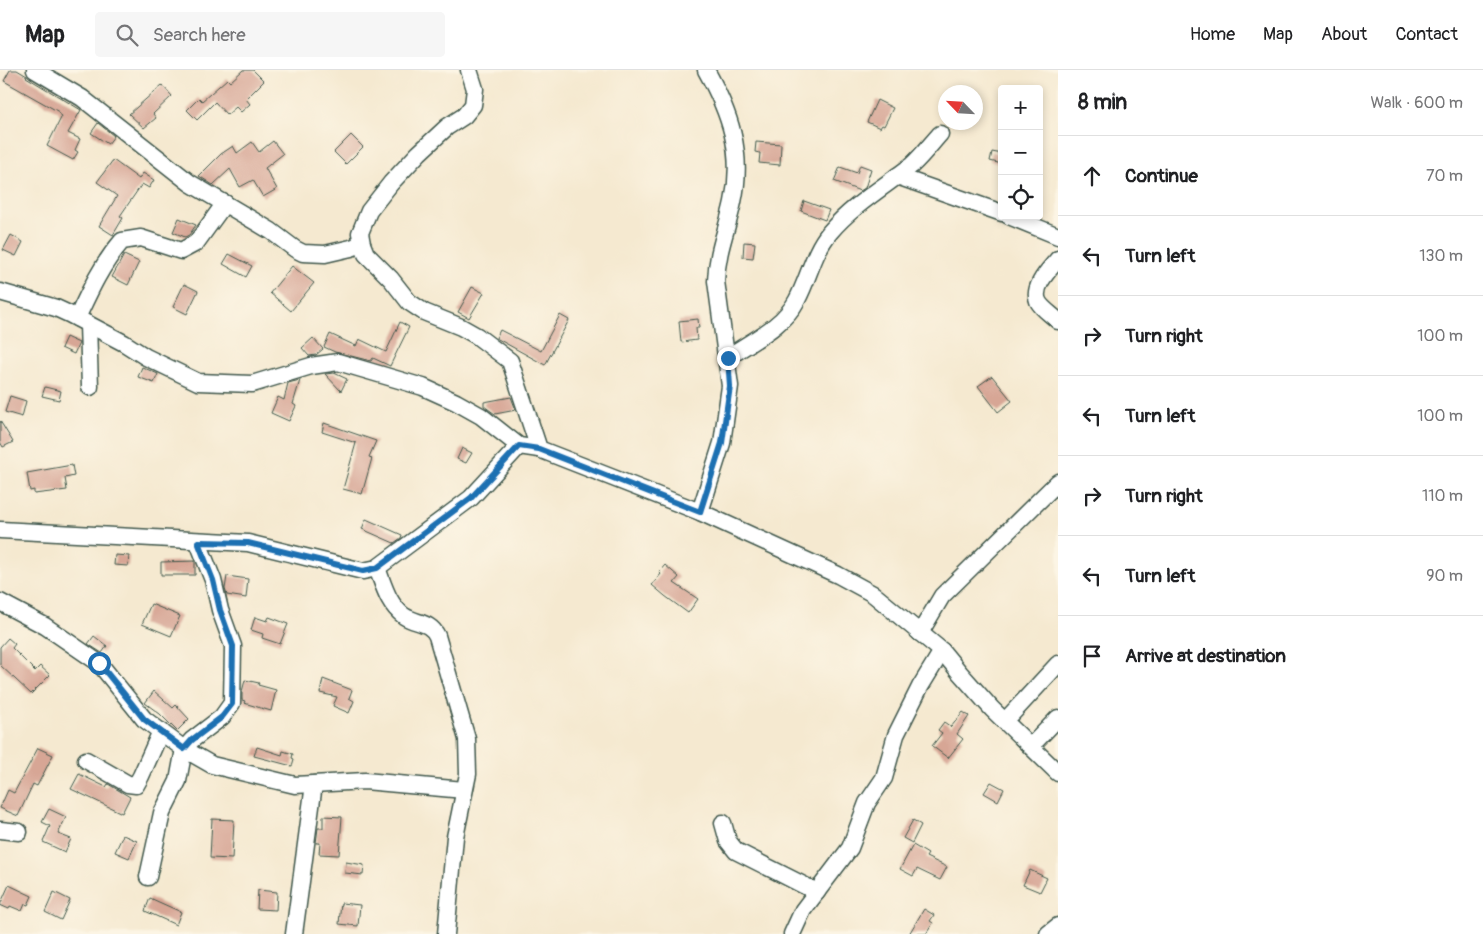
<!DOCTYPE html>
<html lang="en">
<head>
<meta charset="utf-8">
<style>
	:root { --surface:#fff; --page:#f6f6f6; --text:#202124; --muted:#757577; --line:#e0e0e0 }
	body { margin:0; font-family:Pangolin,sans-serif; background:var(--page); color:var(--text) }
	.controls { position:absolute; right:15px; top:15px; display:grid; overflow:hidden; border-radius:5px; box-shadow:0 2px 8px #0003 }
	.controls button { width:45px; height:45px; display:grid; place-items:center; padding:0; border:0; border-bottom:1px solid var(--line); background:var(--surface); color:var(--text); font:25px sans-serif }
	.compass { position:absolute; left:938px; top:15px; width:45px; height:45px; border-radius:50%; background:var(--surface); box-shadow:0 2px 8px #0003; rotate:295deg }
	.stop { position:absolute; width:15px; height:15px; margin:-11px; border:4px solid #1f6fb2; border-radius:50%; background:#fff }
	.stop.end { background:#1f6fb2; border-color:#fff; box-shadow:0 1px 5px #0008 }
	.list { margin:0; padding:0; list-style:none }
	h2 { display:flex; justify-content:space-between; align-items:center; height:65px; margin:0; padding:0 20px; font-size:21px }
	h2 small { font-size:16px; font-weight:400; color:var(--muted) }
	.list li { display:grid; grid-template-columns:32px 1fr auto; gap:15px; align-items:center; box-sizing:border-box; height:80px; padding:0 20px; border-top:1px solid var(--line) }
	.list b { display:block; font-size:19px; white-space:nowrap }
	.list em { font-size:16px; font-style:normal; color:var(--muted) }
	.icon { flex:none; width:28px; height:28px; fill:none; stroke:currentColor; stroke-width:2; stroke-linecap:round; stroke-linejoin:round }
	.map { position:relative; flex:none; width:1058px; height:864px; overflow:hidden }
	header { display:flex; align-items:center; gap:30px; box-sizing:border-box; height:70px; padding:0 25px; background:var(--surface); border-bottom:1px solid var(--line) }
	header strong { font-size:24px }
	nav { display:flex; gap:28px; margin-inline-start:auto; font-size:18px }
	.search { width:350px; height:45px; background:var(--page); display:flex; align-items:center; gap:12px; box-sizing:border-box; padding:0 18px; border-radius:5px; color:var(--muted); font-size:19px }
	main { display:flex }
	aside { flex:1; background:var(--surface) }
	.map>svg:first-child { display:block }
	.building { fill:#d7a695 }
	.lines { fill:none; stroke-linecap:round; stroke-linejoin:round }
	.minor-casing { stroke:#3f574b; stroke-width:19 }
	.minor { stroke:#fff; stroke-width:16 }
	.route { stroke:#1f6fb2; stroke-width:6 }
</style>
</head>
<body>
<header>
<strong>Map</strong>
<div class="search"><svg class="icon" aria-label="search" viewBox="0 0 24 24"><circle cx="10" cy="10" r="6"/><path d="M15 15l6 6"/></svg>Search here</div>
<nav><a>Home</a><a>Map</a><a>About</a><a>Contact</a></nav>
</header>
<main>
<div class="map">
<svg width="1058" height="864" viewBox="0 0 1058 864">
	<rect width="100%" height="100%" fill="#fcf5e5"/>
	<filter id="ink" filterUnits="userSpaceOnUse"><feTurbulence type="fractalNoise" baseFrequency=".02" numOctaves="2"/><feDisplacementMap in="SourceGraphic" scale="10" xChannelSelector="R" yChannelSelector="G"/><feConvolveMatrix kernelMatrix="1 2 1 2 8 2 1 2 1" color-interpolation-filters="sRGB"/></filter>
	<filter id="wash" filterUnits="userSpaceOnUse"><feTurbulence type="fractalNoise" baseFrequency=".0096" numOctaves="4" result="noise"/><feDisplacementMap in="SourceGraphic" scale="20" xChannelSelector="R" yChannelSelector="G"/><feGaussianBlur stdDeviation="1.12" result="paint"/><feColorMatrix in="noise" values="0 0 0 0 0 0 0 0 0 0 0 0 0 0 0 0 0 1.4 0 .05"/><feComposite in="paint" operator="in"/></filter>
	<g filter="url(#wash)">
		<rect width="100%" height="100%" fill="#f5e9d0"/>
		<g id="blocks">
			<g class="building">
				<polygon points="10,0 17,0 27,6 26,7 81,40 68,63 80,69 75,80 78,82 73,90 47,76 62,46 58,43 59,42 4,11"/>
				<polygon points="243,0 253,0 264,11 246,29 250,34 241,42 236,37 227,45 215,32 197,50 187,40 199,28 202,31 227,9 230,12"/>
				<polygon points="162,15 172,26 153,44 156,48 144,58 129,44"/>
				<polygon points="877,30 893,38 884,56 882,55 880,58 867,52"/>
				<polygon points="98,53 114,66 108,74 91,63"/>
				<polygon points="351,65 363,77 346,94 334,82"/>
				<polygon points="273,71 283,84 265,98 277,119 263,127 253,110 240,117 230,99 213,115 199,106 221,84 233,76 237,83 252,72 259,82"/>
				<polygon points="756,72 781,74 780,95 759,93 760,83 755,82"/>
				<polygon points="992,82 1002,84 1002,94 990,91"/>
				<polygon points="113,90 139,109 143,103 154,110 149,118 142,114 120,146 123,148 113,165 99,156 117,126 97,112"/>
				<polygon points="860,95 871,99 865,118 860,121 834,111 840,97 857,103"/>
				<polygon points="804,131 829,140 825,150 801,141"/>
				<polygon points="179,148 196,155 189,165 185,167 173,162"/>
				<polygon points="11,165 23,172 16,186 3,180"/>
				<polygon points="744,172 755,173 753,188 743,187"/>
				<polygon points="229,184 252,196 246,207 223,194"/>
				<polygon points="124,185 139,192 128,215 112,207"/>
				<polygon points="292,196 314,213 291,241 270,223"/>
				<polygon points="184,214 198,221 187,244 173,237"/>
				<polygon points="472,217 484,223 469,248 458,242"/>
				<polygon points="560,245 569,250 545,295 496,268 500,260 541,281"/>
				<polygon points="698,249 699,258 696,258 697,270 681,272 679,251"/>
				<polygon points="400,252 409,257 390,296 373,288 371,291 335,282 324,277 330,264 356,276 359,269 386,282"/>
				<polygon points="66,267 79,273 74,284 61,278"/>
				<polygon points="313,268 323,279 316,285 309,286 302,278"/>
				<polygon points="142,297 158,304 154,313 138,307"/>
				<polygon points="334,303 347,309 341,321 325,304"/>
				<polygon points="992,306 1012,331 998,342 978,316"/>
				<polygon points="300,310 293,334 296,336 289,351 271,343 278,327 284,330 288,313"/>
				<polygon points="45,317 61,321 59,330 42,326"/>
				<polygon points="10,326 26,331 22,347 5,342"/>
				<polygon points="511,327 516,340 495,344 484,336 484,332"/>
				<polygon points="0,351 13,372 3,377 0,372"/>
				<polygon points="324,353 376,371 369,387 372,388 362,424 343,419 356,373 322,362"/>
				<polygon points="462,378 472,383 466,393 457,389"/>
				<polygon points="72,395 74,406 65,408 67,420 34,424 34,420 30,421 27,403"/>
				<polygon points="366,449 402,465 401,468 394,473 362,459"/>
				<polygon points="115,485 129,486 128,496 114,495"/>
				<polygon points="195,491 195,505 161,505 161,492"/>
				<polygon points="665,495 679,507 674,513 698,529 688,543 665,526 652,515 661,504 659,502"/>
				<polygon points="227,506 248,509 246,528 227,525 225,519"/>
				<polygon points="151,534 180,546 171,566 142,554"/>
				<polygon points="255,547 267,551 269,547 288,554 280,574 262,568 263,564 251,560"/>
				<polygon points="94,566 107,576 102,583 88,574"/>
				<polygon points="8,568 15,574 12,578 35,601 40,596 50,605 31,624 0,595 0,577"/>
				<polygon points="323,609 352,620 349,628 354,631 349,643 333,636 337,627 320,623"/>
				<polygon points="245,610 259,613 258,615 276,620 271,641 244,633 245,631 242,630 242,622"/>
				<polygon points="154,621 173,638 176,635 189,649 177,661 160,644 145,633"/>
				<polygon points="963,642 969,646 957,664 963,669 948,688 932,676 942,663 938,660 944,652 951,657"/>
				<polygon points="257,677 282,685 283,681 293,684 292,688 294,689 292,696 254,686"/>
				<polygon points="38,678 53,685 37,716 33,714 18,746 0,738 8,720 14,723"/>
				<polygon points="79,704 106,717 108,714 130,727 122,743 71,719"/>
				<polygon points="991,712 1004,719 998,731 984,723"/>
				<polygon points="49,739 66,747 58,764 71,769 65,782 43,772 50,756 42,752"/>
				<polygon points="323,746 342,747 339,785 319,784 320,773 316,773 318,758 323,758"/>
				<polygon points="212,749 234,750 232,789 210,788"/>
				<polygon points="913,750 921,755 912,773 903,768"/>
				<polygon points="123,765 137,771 129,788 115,782"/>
				<polygon points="913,775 928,784 926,787 947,797 940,810 917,799 913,806 900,799"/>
				<polygon points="346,792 364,795 363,805 345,803"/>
				<polygon points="1030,800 1047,808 1040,822 1023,815"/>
				<polygon points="9,815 32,826 28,835 25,834 22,841 10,836 9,839 0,835"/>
				<polygon points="258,820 277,822 276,840 257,839"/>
				<polygon points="54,822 70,830 61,850 45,842"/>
				<polygon points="150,828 181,842 176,855 145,841"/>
				<polygon points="341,833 360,835 358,856 339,854"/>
				<polygon points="924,839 934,845 930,851 933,853 926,864 909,864"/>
			</g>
		</g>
	</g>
	<g filter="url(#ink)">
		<use href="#blocks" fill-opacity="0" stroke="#3f574b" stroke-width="1"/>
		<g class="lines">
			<defs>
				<g id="minor">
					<polyline points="35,0 82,28 190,113 271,161 295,179 303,183 325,184 351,178 362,174"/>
					<polyline points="469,0 475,19 473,35 464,46 447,57 419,83 391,113 369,141 360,163 362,174 366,184 391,209 409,232 424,242 461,257 477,266 510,291 539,379 700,442 838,505 873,524 942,581 960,603 992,639 1058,703"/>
					<polyline points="897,106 1002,143"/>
					<polyline points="1009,146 1058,166"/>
					<path d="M1058 189C1050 199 1032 216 1038 231 1041 238 1052 245 1058 251"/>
					<polyline points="0,222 56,238 69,244 124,273 146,287 198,312 252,314 311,296 338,292 423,317 456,332 481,346 519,376 539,379"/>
					<path d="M77 248C90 220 102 194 122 171L141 168 181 181 196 173 225 133"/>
					<polyline points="88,254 90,317"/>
					<path d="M727 288C751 271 783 257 797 230 809 208 813 182 830 162 853 135 884 117 912 95 922 86 931 74 940 64"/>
					<path d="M700 442 722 373 730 316 716 211C717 181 727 160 733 132 744 83 730 43 706 0"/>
					<polyline points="0,460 248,473 363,501 377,498 471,428 519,376"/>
					<path d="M377 498C384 516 388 534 404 546 416 554 430 551 437 566L467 669 468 704 455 767 446 864"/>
					<polyline points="0,532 45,556 99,593 144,649 184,679 212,695 295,715 365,711 464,720"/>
					<polyline points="920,563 942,526 1058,412"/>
					<polyline points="1006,650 1058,594"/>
					<polyline points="1031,676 1058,648"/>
					<polyline points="86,690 128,714 136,715 141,706 161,661"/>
					<polyline points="723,753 728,771 736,781 817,822"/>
					<polyline points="0,760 19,762"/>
					<polyline points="148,807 162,743 178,711 184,679 192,670 222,647 232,633 233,576 220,540 213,510 198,472"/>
					<polyline points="294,864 314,714"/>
					<polyline points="792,864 803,840 850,778 867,733 884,708 896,665 920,617 942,581"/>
					<polyline points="1048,864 1058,856"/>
				</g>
			</defs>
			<use href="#minor" class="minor-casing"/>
			<use href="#minor" class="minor"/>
		</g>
	</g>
	<g class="lines" filter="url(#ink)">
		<polyline class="route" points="99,593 144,649 184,679 192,670 222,647 232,634 233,576 220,540 213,510 198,472 248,473 363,501 377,498 471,428 519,376 539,379 700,442 722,373 730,316 728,288"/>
	</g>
</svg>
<div class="controls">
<button>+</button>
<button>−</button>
<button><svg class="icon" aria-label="locate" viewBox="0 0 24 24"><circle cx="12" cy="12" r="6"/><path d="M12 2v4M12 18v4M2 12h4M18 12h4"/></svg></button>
</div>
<svg class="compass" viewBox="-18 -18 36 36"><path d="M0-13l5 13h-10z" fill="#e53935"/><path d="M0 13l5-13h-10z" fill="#757577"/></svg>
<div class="stop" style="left:99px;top:593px"></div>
<div class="stop end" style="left:728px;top:288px"></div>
</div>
<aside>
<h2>8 min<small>Walk · 600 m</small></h2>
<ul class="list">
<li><svg class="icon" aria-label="ahead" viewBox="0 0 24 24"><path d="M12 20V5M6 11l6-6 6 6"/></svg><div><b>Continue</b></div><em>70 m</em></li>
<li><svg class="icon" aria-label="left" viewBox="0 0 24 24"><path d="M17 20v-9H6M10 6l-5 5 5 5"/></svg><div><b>Turn left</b></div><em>130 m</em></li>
<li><svg class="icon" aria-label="right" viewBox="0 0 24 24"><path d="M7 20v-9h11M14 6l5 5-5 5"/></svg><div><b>Turn right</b></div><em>100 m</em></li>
<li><svg class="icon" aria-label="left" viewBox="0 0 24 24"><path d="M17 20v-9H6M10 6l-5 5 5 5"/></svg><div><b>Turn left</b></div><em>100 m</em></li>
<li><svg class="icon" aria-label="right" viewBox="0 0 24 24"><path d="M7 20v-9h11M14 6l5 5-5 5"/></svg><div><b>Turn right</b></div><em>110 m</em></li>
<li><svg class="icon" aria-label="left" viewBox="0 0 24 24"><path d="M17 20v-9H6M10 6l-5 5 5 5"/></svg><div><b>Turn left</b></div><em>90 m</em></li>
<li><svg class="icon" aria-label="arrive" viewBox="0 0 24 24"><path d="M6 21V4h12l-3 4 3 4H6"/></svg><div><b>Arrive at destination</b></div></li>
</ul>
</aside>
</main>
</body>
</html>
